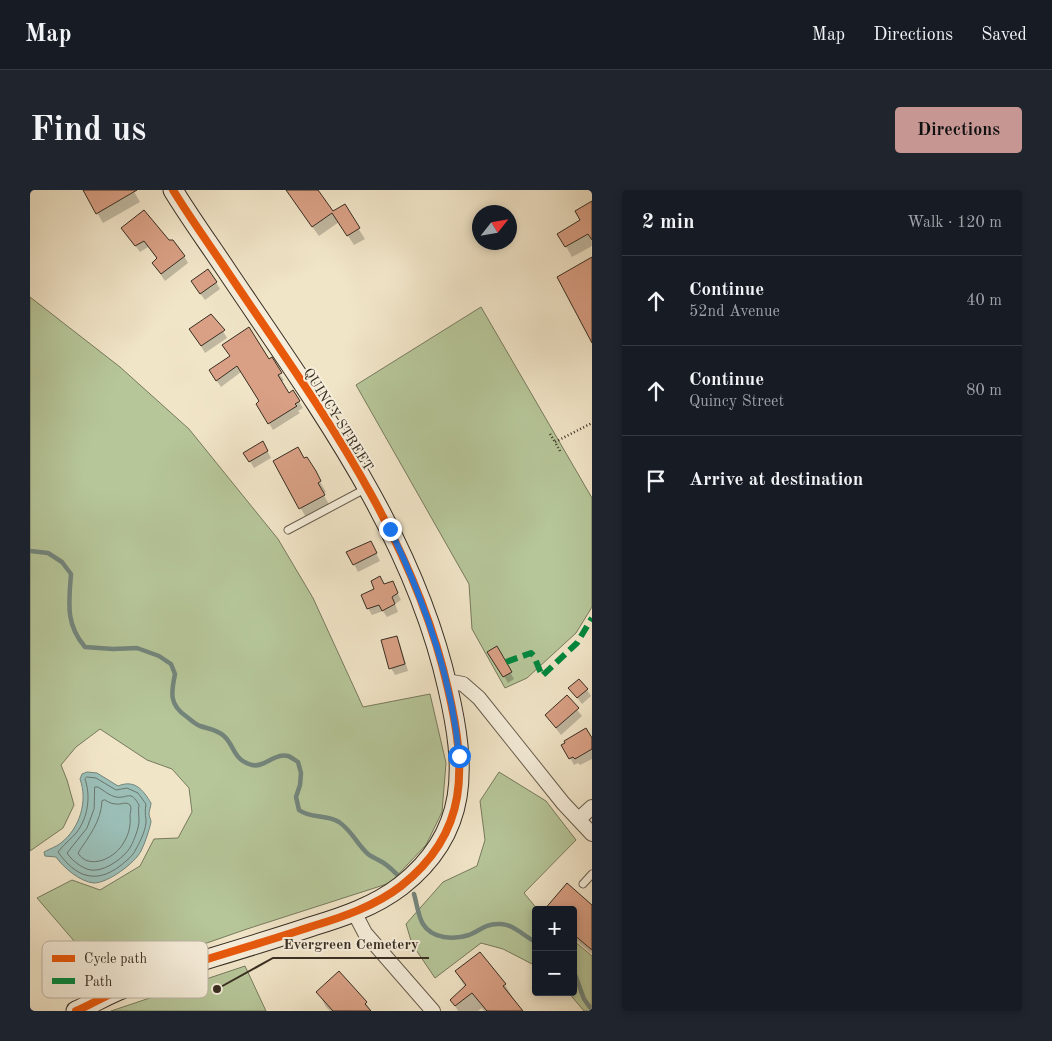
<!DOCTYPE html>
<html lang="en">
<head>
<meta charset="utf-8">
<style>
	:root { --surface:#171b24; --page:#20242c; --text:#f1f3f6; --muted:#9ea1a6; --line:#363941; --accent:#c59692 }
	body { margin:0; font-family:"Old Standard TT",serif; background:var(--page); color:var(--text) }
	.controls { position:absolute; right:15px; bottom:15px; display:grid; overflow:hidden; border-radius:5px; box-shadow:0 2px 8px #0003 }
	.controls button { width:45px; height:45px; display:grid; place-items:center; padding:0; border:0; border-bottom:1px solid var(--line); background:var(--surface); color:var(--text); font:25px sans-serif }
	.compass { position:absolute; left:442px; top:15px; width:45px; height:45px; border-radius:50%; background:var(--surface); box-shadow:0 2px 8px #0003; rotate:59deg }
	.stop { position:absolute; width:15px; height:15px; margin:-11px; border:4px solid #1a73e8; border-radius:50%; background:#fff }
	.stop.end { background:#1a73e8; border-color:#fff; box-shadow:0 1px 5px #0008 }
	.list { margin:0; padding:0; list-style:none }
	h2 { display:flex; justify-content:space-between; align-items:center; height:65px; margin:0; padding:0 20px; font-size:21px }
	h2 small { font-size:16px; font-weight:400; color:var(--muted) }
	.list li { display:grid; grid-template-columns:32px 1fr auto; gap:15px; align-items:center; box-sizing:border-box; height:90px; padding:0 20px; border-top:1px solid var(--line) }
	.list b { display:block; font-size:19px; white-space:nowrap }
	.list p { margin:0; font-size:16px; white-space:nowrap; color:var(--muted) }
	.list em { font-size:16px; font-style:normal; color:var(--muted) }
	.icon { flex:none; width:28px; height:28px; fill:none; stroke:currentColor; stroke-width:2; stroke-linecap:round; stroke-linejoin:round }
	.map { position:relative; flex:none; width:562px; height:821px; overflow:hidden; border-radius:5px }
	header { display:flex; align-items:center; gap:30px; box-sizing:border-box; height:70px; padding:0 25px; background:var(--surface); border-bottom:1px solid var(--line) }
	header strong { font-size:24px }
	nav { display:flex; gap:28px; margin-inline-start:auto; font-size:18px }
	.intro { display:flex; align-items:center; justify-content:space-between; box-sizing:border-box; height:120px; padding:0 30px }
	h1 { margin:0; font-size:35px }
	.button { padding:12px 22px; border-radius:5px; background:var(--accent); color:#111; font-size:18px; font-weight:700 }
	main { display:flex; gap:30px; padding:0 30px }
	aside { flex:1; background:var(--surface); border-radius:5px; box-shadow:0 2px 8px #0003 }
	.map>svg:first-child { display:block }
	.green { fill:#b6c699; stroke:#777a5e }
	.water { fill:#9bbfb7; stroke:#73857c }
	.shadow { fill:#0003 }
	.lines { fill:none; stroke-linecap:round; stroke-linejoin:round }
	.shore { stroke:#6a766d; stroke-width:1 }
	.stream { stroke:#73857c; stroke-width:4.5 }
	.building { fill:#d9a085; stroke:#382e23 }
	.lane-casing { stroke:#665c4c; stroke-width:9 }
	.street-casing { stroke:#665c4c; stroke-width:16 }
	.secondary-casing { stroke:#382e23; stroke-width:21 }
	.path { stroke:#382e23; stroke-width:2.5; stroke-dasharray:1 2.5; stroke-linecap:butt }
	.lane { stroke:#f6eedb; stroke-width:7 }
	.street { stroke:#f6eedb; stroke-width:14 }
	.secondary { stroke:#f6eedb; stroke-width:19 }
	.quiet { stroke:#00873e; stroke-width:6; stroke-dasharray:12 6; stroke-linecap:butt }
	.cycleway-casing { stroke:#f6eedb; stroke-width:11 }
	.cycleway { stroke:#e8590c; stroke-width:8 }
	.route { stroke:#1a73e8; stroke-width:6 }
	.labels { text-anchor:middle; stroke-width:4; stroke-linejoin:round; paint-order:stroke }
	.street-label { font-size:14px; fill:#382e23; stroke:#f6eedb }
	.key { fill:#f6eedb; stroke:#bdb4a4; stroke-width:1 }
	.key-label { font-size:14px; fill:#382e23 }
	.leader { fill:none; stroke:#382e23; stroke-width:2 }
	.callout-dot { fill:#382e23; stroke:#f6eedb; stroke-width:2 }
	.callout-label { font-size:15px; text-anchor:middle; font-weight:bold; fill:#382e23; stroke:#f6eedb; stroke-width:4; stroke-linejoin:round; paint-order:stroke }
</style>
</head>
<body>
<header>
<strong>Map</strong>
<nav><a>Map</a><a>Directions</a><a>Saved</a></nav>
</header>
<div class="intro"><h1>Find us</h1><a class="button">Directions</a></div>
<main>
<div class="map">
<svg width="562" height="821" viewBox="0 0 562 821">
	<rect width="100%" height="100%" fill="#f1e5c8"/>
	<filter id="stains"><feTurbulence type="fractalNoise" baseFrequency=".004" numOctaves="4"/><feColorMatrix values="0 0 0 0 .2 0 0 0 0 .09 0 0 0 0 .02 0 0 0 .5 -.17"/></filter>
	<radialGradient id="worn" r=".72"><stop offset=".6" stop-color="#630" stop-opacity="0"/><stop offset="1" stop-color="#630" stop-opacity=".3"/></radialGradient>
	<g class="green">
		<polygon points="0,107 90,177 159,239 248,349 283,408 333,517 400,504 416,573 412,622 396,655 360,693 217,739 76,788 7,708 42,690 70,700 110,676 124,649 148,648 162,622 159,598 142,579 117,570 70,539 46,557 31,575 37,590 44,615 33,638 0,661"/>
		<polygon points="451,117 562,308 562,417 546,443 497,488 475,498 442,439 439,394 326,195"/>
		<polygon points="469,582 516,611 546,650 494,703 508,720 506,720 506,776 473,759 451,753 405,788 382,754 376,734 413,692 447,676 455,650 450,611"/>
		<polygon points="543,750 562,766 562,821 554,821 538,802 543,802"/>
		<polygon points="215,776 236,821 81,821"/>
	</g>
	<path class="water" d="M57 582 67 583 88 596C105 589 113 600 121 613 121 616 119 621 119 624 119 627 121 629 121 632 119 641 115 653 111 661 105 673 78 693 64 693 50 692 33 677 26 667L15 666 14 662C19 659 26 657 31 653 50 638 58 611 50 589L52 584Z"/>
	<g class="shadow">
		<polygon points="54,0 103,0 110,12 73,33"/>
		<polygon points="259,0 287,0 303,23 314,16 335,49 324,55 309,32 289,46 265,13"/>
		<polygon points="562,12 562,56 542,67 529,44 552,31"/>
		<polygon points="93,39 138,51 154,66 158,73 135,91 123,73 128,70 118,57 110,62"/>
		<polygon points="186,92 190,99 175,110 166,98"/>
		<polygon points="193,141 197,148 175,163 165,146"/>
		<polygon points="201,166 239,171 254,190 251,192 258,205 263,202 273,218 268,221 270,223 243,240 228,214 231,212 211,182 191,197 184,187"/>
		<polygon points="233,253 241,268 224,278 215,263"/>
		<polygon points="276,268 296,302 293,304 300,316 277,329 244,272 274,270"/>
		<polygon points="344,359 350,371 328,382 318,362"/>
		<polygon points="354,396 366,400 371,410 365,414 368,422 357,427 353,421 342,425 338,418"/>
		<polygon points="366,447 370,454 378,481 365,485 361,478"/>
		<polygon points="466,458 484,489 478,493 459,462"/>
		<polygon points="540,499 557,500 561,506 552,514"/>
		<polygon points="537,507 552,526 531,545 516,526"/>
		<polygon points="562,550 562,569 550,575 548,573 544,575 533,555"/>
		<polygon points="562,717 562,764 543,748 543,720"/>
		<polygon points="426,782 475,795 491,821 454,821 452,818 448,821 428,821 422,810 435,797"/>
		<polygon points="309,783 336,813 341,821 300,821 296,817 288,802"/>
	</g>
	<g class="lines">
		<g class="shore">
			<path d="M57 587 66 588 86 600 97 598 108 603 116 614C115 620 115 624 116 629 117 638 110 652 106 659 103 666 96 671 90 676 65 695 45 686 28 662 33 655 41 649 47 642 58 627 61 606 55 589Z"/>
			<path d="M65 597H68C73 600 80 606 86 607 98 609 100 599 109 615 108 621 109 625 109 631 109 638 104 650 101 656 95 667 78 679 66 680 56 682 42 671 37 663L57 638 64 619Z"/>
			<path d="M75 610C78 612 82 614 86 614 90 615 97 611 100 615 102 618 100 623 100 626 101 635 99 644 94 652 86 668 59 681 48 663 59 646 71 632 72 611Z"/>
		</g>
		<g class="stream">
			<path d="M0 361 18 363 32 372 41 384C39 412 35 434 55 457L83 459 107 458 129 466 141 474 145 484C141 503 139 515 157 527 161 530 165 534 170 536 179 539 186 539 194 546 205 556 203 570 222 575 234 578 244 563 258 566 261 567 265 570 268 572L271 583 270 595 266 607 269 620C281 629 296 624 309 632 322 641 327 654 338 664 343 668 350 670 355 674 360 677 365 683 370 687"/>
			<path d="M384 704C387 714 388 726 393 734 402 749 424 750 439 745 450 741 454 734 468 734 483 733 493 746 506 752"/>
			<polyline points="543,779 554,809 562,820"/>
		</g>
	</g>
	<g class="building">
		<polygon points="53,0 107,0 66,24"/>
		<polygon points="256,0 288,0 303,21 315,14 330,38 317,46 302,23 282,37"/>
		<polygon points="562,11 562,50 558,44 535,57 527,44 550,30 545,21"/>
		<polygon points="114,20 139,50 143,50 155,66 131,84 122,73 127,68 114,51 105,56 91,38"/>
		<polygon points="562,67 562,153 527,87"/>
		<polygon points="178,79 187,92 170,104 161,91"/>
		<polygon points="181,124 195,140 171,156 159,139"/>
		<polygon points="219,137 239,169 242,167 252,183 248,185 259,203 263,200 270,211 265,214 267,216 238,234 226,214 229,211 207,176 186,191 179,180 200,166 192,155"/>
		<polygon points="233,251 238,261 219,272 213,263"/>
		<polygon points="268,257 274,268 277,267 286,281 291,291 288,293 295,305 269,319 243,271"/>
		<polygon points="341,351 347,363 323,375 316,362"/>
		<polygon points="350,386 354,394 363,391 368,403 362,407 365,414 352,421 349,415 337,419 331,405 344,399 341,391"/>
		<polygon points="367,446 375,474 359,479 351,450"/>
		<polygon points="467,456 482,482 473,487 457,462"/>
		<polygon points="549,489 558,499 547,508 538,498"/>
		<polygon points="537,505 549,518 526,538 515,525"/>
		<polygon points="556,538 562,548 562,559 545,569 543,567 539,569 531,555 535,553 534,551"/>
		<polygon points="537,693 562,715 562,760 543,744 543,720 514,720"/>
		<polygon points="450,762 476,794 473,796 493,821 457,821 442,803 425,816 420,810 436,795 425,781"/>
		<polygon points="309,781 337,812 335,814 341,821 303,821 286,802"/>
	</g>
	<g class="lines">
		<defs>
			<g id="lane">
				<polyline points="258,340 335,299"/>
				<polyline points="553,694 562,684"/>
			</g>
			<g id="street">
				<polyline points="417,491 433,494 449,508 533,613 562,644"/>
				<polyline points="549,629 562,617"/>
				<polyline points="324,722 335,743 403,821"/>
			</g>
			<path id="secondary" d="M46 821C60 815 73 807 87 801 118 788 152 777 184 767 217 757 250 747 283 736 313 727 345 716 371 696 440 642 436 577 418 499 383 342 285 212 197 81 179 54 160 28 143 0"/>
		</defs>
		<use href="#lane" class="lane-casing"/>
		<use href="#street" class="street-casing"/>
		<use href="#secondary" class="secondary-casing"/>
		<g class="path">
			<polyline points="520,244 525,252"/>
			<polyline points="530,261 525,252 562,233"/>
		</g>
		<use href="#lane" class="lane"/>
		<use href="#street" class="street"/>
		<use href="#secondary" class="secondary"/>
		<polyline class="quiet" points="476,472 501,463 504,466 512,486 547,453 562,428"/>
		<defs>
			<path id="cycleway" d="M46 821C60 815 73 807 87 801 118 788 152 777 184 767 217 757 250 747 283 736 313 727 345 716 371 696 440 642 436 577 418 499 383 342 285 212 197 81 179 54 160 28 143 0"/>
		</defs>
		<use href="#cycleway" class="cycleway-casing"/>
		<use href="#cycleway" class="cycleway"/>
	</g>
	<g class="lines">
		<path class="route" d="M360 339C394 410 422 487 429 566"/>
	</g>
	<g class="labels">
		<g class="street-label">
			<text transform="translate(309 229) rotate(58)" y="5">QUINCY STREET</text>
		</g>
	</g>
	<rect x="12" y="751" width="166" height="57" rx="8" class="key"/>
	<rect x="22" y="765" width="23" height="7" fill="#e8590c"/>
	<rect x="22" y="788" width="23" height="6" fill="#00873e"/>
	<g class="key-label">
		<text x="54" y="773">Cycle path</text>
		<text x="54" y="796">Path</text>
	</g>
	<path class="leader" d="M187 799L243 768H399"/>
	<circle class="callout-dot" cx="187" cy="799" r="5"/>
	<g class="callout-label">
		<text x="321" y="759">Evergreen Cemetery</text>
	</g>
	<rect width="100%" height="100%" filter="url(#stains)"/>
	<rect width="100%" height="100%" fill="url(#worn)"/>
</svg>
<div class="controls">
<button>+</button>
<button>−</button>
</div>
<svg class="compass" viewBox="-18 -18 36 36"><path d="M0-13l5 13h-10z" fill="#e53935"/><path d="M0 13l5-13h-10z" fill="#9ea1a6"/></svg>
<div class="stop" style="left:429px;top:566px"></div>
<div class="stop end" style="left:360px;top:339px"></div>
</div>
<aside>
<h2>2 min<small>Walk · 120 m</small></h2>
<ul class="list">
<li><svg class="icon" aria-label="ahead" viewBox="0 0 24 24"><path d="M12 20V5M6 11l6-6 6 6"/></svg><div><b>Continue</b><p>52nd Avenue</p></div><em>40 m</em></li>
<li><svg class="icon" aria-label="ahead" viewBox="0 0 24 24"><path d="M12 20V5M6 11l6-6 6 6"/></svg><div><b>Continue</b><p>Quincy Street</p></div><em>80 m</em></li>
<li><svg class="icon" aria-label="arrive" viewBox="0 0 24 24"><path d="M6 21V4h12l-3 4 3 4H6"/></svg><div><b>Arrive at destination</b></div></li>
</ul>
</aside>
</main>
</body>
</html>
